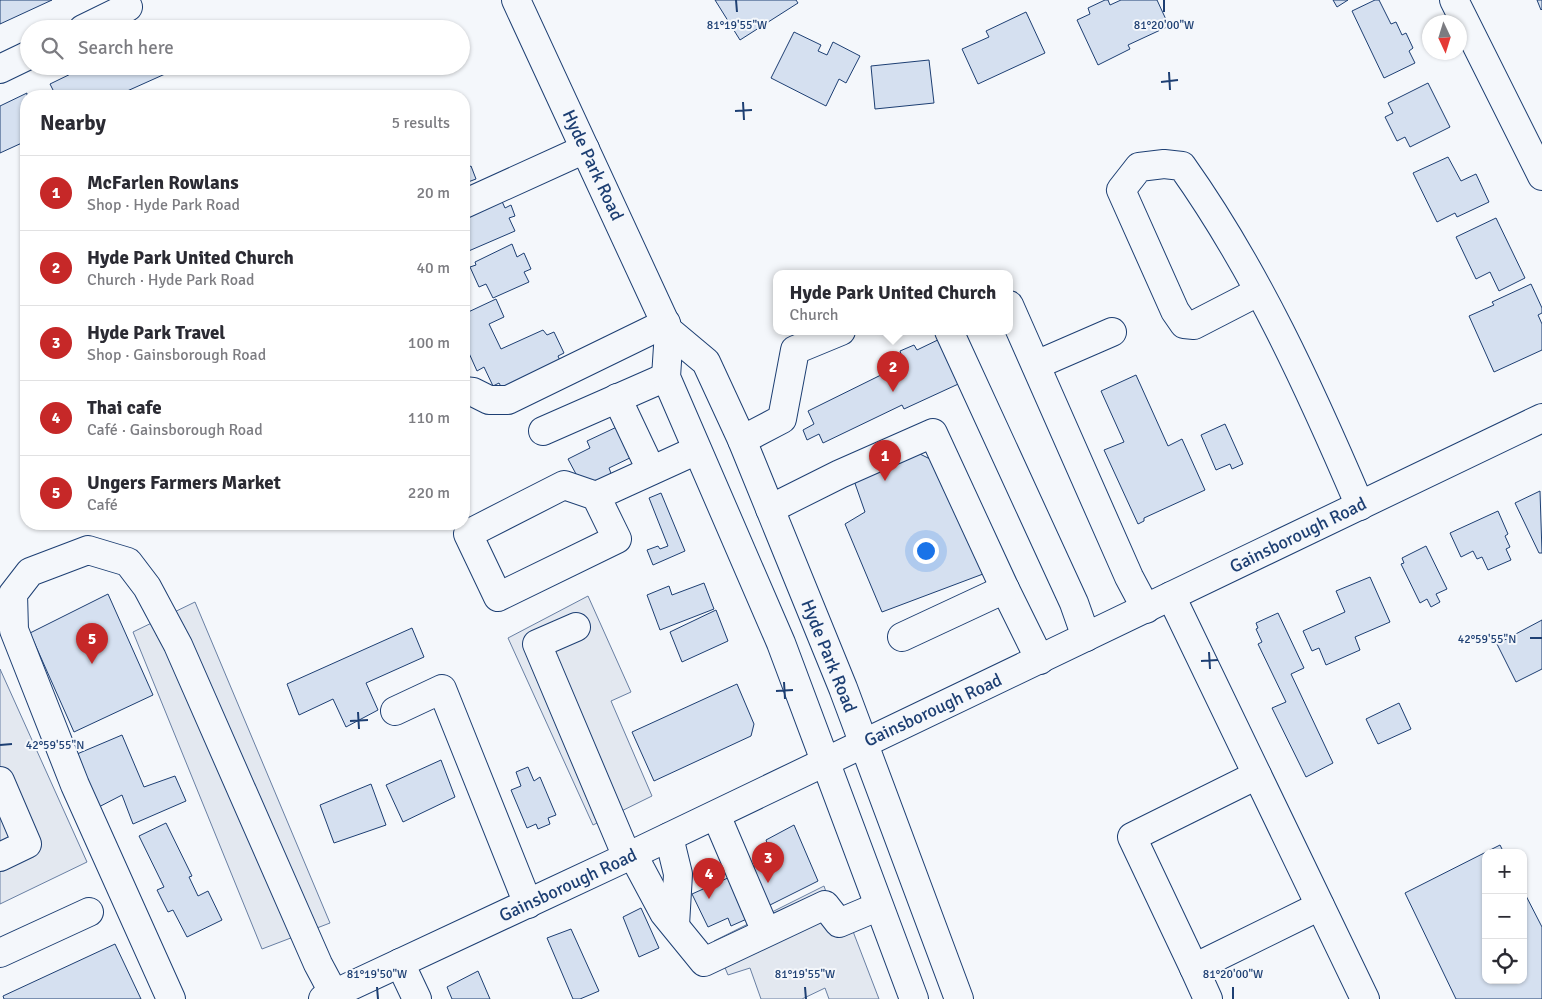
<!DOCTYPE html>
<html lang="en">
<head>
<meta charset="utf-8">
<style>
	:root { --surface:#fff; --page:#f7f7f7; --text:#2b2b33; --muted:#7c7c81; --line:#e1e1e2; --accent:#c62828 }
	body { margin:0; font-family:Signika,sans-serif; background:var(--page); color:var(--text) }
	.controls { position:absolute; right:15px; bottom:15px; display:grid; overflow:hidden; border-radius:10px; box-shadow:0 1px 4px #0004 }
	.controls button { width:45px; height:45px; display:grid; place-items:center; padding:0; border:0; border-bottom:1px solid var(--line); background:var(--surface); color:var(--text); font:25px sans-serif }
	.compass { position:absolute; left:1422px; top:15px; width:45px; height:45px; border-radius:50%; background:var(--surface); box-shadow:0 1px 4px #0004; rotate:176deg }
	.you { position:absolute; left:925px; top:550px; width:18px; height:18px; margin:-12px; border:4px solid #fff; border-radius:50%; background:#1a73e8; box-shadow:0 0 0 8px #1a73e833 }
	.badge { display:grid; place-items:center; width:32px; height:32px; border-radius:50%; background:var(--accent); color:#fff; font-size:16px; font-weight:700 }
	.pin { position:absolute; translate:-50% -41px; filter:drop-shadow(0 1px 2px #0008) }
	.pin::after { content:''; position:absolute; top:26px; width:18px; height:15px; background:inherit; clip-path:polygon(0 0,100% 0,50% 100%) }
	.popup { position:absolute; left:773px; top:270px; width:240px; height:65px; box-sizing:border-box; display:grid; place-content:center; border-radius:10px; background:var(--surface); filter:drop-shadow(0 1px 4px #0005); font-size:16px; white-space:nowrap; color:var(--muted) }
	.popup b { font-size:19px; color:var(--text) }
	.popup::after { content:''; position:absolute; left:50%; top:100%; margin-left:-10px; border:10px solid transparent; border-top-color:var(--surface) }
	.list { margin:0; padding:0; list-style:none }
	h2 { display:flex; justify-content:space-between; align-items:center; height:65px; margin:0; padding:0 20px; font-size:21px }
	h2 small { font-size:16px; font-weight:400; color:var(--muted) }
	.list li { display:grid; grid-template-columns:32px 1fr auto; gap:15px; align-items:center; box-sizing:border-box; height:75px; padding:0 20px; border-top:1px solid var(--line) }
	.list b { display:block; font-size:19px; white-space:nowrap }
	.list p { margin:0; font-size:16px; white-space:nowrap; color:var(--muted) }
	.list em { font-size:16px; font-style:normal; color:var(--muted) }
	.icon { flex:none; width:28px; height:28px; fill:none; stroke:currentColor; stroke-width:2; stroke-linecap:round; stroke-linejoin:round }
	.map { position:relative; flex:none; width:1542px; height:999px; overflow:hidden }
	.search { position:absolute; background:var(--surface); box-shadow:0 1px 4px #0004; left:20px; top:20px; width:450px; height:55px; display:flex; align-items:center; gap:12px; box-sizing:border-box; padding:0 18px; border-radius:28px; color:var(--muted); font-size:19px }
	.panel { position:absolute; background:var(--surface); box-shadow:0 1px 4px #0004; left:20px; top:90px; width:450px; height:440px; border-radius:20px }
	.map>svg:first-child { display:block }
	.parking { fill:#e3e8f0; stroke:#687fa3 }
	.building { fill:#d5e0f0; stroke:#1d3f73 }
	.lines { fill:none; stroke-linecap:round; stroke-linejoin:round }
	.minor-casing { stroke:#1d3f73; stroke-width:30 }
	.major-casing { stroke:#1d3f73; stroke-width:30 }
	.minor { stroke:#f4f7fb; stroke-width:28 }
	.major { stroke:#f4f7fb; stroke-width:28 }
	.ticks { fill:none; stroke:#1d3f73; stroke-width:2 }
	.labels { text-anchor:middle; stroke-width:4; stroke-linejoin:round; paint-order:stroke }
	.street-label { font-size:18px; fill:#1d3f73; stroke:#f4f7fb }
	.ticks-label { font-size:12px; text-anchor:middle; fill:#1d3f73; stroke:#f4f7fb; stroke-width:4; stroke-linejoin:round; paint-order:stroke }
</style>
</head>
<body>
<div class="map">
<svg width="1542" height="999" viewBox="0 0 1542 999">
	<rect width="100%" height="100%" fill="#f4f7fb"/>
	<g class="parking">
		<polygon points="588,596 631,692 611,701 652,796 593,825 508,638"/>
		<polygon points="195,602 330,923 262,949 133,632"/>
		<polygon points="0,669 87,862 0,904"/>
		<polygon points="824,886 833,912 844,908 879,999 829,999 825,988 802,999 761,999 750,968 728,975 714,941"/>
	</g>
	<g class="building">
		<polygon points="0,0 52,0 0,24"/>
		<polygon points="715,0 796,0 798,3 740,40"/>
		<polygon points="1105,0 1108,0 1110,5 1121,0 1157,0 1169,26 1128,45 1130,49 1098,65 1077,20 1090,14 1088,8"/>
		<polygon points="1333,0 1348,0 1337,7"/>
		<polygon points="1375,0 1379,0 1391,24 1396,22 1402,35 1406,33 1413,48 1409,51 1415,63 1384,78 1352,11"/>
		<polygon points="1537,0 1542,0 1542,9 1541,10"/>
		<polygon points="1026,12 1045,53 978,84 962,49 989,37 986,31"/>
		<polygon points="794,32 821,45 818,51 827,55 833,42 860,56 846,83 839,79 826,106 771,78"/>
		<polygon points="929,60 934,103 875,109 871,66"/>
		<polygon points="87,66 172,66 174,70 116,96 56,96 50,84"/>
		<polygon points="1428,83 1450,127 1410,147 1405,137 1397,141 1385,117 1393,113 1388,103"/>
		<polygon points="27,93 26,139 24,142 0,153 0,106"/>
		<polygon points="1448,157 1461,181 1476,174 1489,202 1457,217 1455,213 1437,222 1413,173"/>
		<polygon points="471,166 476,179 468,182 471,191 464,194 464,169"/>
		<polygon points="500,197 505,208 511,205 515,216 509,218 515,231 464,253 464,213"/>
		<polygon points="1496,218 1525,278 1499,291 1490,272 1476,279 1456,237"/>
		<polygon points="512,244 517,257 524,253 531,269 524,272 529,282 493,298 486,284 479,287 470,267 476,265 475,262"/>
		<polygon points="1531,284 1542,308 1542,313 1538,315 1542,324 1542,350 1494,372 1469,316 1494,305 1492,302"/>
		<polygon points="496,299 504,317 489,324 501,349 543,330 547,335 554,332 564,353 558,356 561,363 503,390 499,383 493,386 484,367 477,371 464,342 464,314"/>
		<polygon points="946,336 967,380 904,409 902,405 823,443 819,434 807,440 803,430 814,424 808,411 885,373 882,367 902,357 900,351 914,345 917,350"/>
		<polygon points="1136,375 1168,446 1182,439 1205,490 1144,518 1144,521 1138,524 1104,450 1124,442 1101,391"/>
		<polygon points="1225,424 1243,464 1232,469 1230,464 1216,470 1201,435"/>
		<polygon points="621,425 636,455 609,468 612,476 584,489 568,459 590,448 587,441"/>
		<polygon points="912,450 938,463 983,574 882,612 845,524 865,512 851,472"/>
		<polygon points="1540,491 1542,553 1539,553 1515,503"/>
		<polygon points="661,493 685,551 653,565 647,550 658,546 660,549 668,546 649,498"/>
		<polygon points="1498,511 1508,534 1505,536 1510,547 1506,549 1511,560 1488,570 1482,557 1477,559 1473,551 1461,557 1450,533"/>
		<polygon points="1426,546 1447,589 1436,594 1440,602 1431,607 1427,599 1420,603 1401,564 1404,563 1402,558"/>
		<polygon points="1370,577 1390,622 1355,637 1360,650 1326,665 1319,648 1312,651 1303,631 1345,612 1336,591"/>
		<polygon points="704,583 714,609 660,630 647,595 669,586 672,595"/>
		<polygon points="108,594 153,695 74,732 30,633"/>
		<polygon points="716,610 728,641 682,662 670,632"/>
		<polygon points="1278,613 1304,668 1291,674 1333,763 1306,777 1272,708 1286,702 1258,644 1262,642 1256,629 1258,628 1256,623"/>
		<polygon points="1542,620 1542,669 1516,682 1497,644"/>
		<polygon points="412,628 424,657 366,683 378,710 346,727 333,699 299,715 287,684"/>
		<polygon points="737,684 754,724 751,736 654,781 632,732"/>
		<polygon points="1399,703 1411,729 1378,744 1366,719"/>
		<polygon points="122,735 144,787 175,776 186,801 133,824 122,795 93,810 70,757"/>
		<polygon points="441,760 455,797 403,822 386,785"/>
		<polygon points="528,767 534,781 540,777 556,815 548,818 550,824 538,829 536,824 527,828 511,790 521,786 516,772"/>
		<polygon points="371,784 386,825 334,843 320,805"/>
		<polygon points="166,823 192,876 189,877 198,896 208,891 222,920 187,937 173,910 168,912 157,890 164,887 139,836"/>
		<polygon points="794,825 818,881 764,908 747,870 773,859 766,840"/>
		<polygon points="1500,845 1504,853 1486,853 1486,980 1523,980 1523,890 1542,927 1542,999 1456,999 1405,893"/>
		<polygon points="730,877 749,918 731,926 728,918 708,927 692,894"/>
		<polygon points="641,908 659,948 639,957 623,917"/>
		<polygon points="571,929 599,991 580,999 573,999 547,938"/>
		<polygon points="115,944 141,999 4,999 3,996"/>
		<polygon points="478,971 490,999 452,999 447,987"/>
	</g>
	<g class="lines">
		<defs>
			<g id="minor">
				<polyline points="1454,0 1542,176"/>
				<polyline points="83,29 128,7"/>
				<polyline points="0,69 29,55"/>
				<polyline points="464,204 585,149"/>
				<path d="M1258 292 1194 325 1184 324 1175 311 1121 190 1139 167 1164 164 1182 166C1256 270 1310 389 1360 506"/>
				<polyline points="1009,305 1129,577 1146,609"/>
				<polyline points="949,331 1074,603 1086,637"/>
				<polyline points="1036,365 1112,332"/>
				<polyline points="464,391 473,392 489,400 508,400 666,323"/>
				<polyline points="617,398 651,470"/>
				<polyline points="543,431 666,377"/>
				<polyline points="742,440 782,419 795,350 841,331"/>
				<polyline points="596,496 564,485 468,534 498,597 617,539 596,496 697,450"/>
				<polyline points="770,509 840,474 933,433 1005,589 1040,660"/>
				<polyline points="1171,596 1365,999"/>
				<polyline points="576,627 537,644 627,857"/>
				<polyline points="902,637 1005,589"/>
				<polyline points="395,711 442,689 528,904"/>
				<polyline points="0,781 27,844 0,857"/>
				<polyline points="716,815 766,932"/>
				<polyline points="669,837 678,874 675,925"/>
				<polyline points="633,855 664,913 704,962 825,905 839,923 877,907"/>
				<polyline points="0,953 89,912"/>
				<polyline points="400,963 417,999"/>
				<polyline points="1194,968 1132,837 1257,775"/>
				<polyline points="171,999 75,785 14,630 13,594 30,572 88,550 128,562 147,587 178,645 318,964 334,994"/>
				<polyline points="1208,999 1194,968 1320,906"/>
			</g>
			<g id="major">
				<polyline points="516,0 669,331 706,362 742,440 843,688 959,999"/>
				<polyline points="669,331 666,377 781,643 914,999"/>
				<polyline points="323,999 627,857 1542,418"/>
			</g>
		</defs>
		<use href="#minor" class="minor-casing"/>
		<use href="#major" class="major-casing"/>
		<use href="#minor" class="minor"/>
		<use href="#major" class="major"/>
	</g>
	<path class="ticks" d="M736 0 737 12M1164 0V12M1169 72 1170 90M1161 82 1178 80M743 102 744 120M735 111 752 110M1530 638H1542M1209 652 1210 669M1201 661 1218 660M784 682 785 699M776 691 793 690M358 712 359 729M350 721 368 720M0 745 12 744M377 987 378 999M805 987 806 999M1233 987V999"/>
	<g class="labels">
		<g class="street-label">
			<text transform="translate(593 165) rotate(65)" y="6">Hyde Park Road</text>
			<text transform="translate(1298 535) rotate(-26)" y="6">Gainsborough Road</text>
			<text transform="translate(829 656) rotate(68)" y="6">Hyde Park Road</text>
			<text transform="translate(933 710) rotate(-25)" y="6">Gainsborough Road</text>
			<text transform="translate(568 885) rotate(-25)" y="6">Gainsborough Road</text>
		</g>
	</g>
	<g class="ticks-label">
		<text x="737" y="29">81°19'55"W</text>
		<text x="1164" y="29">81°20'00"W</text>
		<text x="1487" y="643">42°59'55"N</text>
		<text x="55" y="749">42°59'55"N</text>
		<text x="377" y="978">81°19'50"W</text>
		<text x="805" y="978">81°19'55"W</text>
		<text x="1233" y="978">81°20'00"W</text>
	</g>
</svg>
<div class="controls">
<button>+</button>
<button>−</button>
<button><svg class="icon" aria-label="locate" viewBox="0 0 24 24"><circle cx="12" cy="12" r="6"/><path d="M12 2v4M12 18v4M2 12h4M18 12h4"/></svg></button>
</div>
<svg class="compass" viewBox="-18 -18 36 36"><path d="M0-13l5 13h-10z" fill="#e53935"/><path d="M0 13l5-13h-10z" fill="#7c7c81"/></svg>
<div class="you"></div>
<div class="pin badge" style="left:885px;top:481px">1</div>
<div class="pin badge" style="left:893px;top:392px">2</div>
<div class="popup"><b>Hyde Park United Church</b>Church</div>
<div class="pin badge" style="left:768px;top:883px">3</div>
<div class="pin badge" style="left:709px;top:899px">4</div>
<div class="pin badge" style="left:92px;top:664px">5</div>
<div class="search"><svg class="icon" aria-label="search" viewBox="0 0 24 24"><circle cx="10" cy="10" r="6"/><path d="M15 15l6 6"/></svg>Search here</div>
<section class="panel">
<h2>Nearby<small>5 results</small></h2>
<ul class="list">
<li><span class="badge">1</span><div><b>McFarlen Rowlans</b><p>Shop · Hyde Park Road</p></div><em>20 m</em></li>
<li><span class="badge">2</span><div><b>Hyde Park United Church</b><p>Church · Hyde Park Road</p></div><em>40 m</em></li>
<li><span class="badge">3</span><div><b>Hyde Park Travel</b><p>Shop · Gainsborough Road</p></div><em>100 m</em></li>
<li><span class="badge">4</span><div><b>Thai cafe</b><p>Café · Gainsborough Road</p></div><em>110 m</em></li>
<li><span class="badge">5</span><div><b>Ungers Farmers Market</b><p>Café</p></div><em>220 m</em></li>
</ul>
</section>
</div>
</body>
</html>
